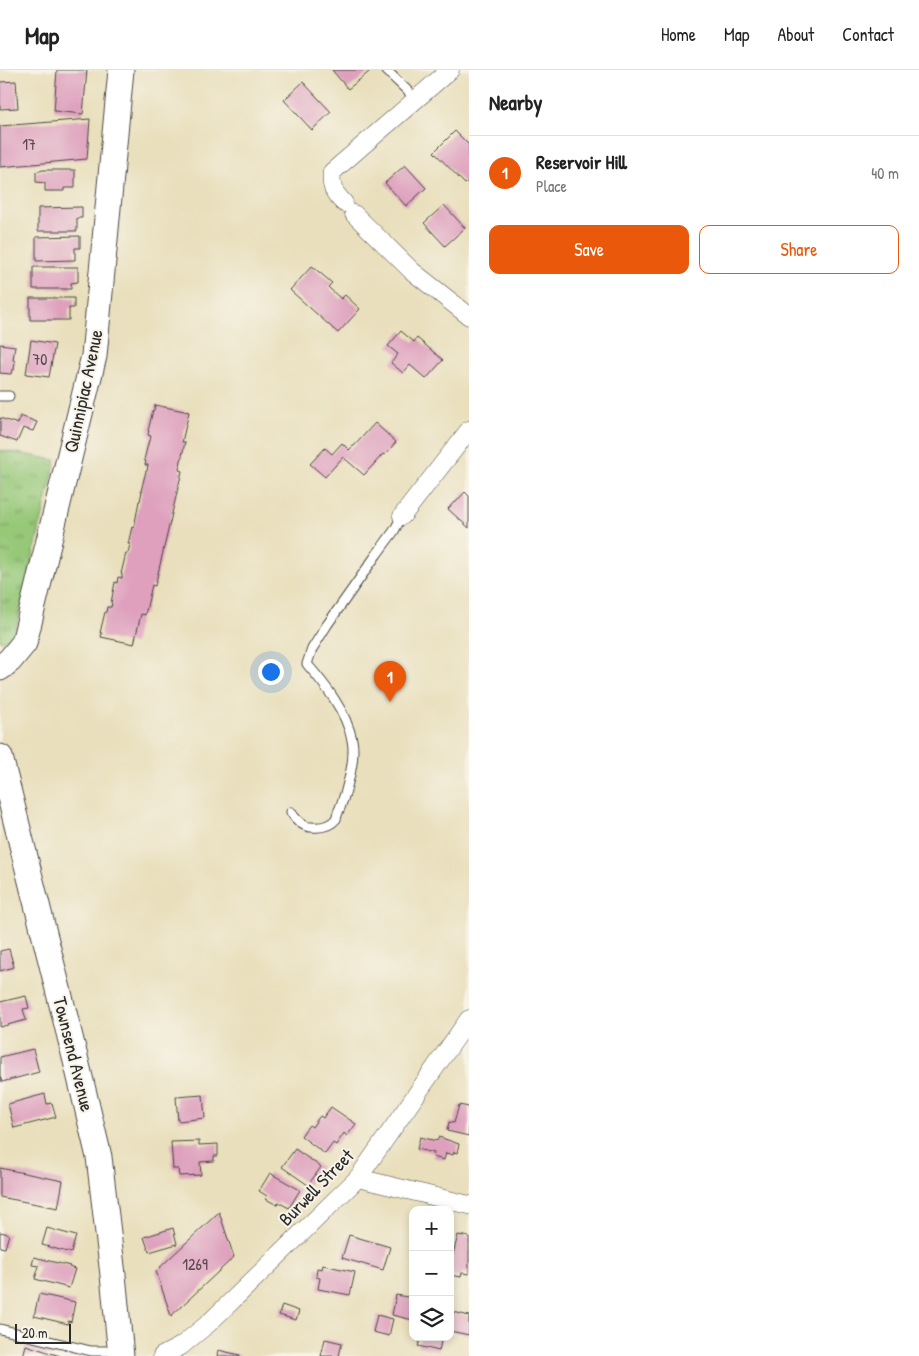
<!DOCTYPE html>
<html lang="en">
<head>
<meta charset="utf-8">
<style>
	:root { --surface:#fff; --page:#f2f2f2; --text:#222; --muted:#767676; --line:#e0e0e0; --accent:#ea580c }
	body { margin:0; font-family:"Patrick Hand",sans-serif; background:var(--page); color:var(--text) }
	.controls { position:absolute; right:15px; bottom:15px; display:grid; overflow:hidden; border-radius:10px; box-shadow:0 2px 8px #0003 }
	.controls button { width:45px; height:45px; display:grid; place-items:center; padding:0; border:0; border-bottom:1px solid var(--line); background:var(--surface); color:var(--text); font:25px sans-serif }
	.scale { position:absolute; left:15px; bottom:12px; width:56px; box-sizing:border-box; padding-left:5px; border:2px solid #2b2b2b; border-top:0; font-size:14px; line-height:18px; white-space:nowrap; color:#2b2b2b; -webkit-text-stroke:4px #f7f3e8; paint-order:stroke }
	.you { position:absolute; left:270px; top:601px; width:18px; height:18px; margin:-12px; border:4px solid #fff; border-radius:50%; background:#1a73e8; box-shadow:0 0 0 8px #1a73e833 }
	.badge { display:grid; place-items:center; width:32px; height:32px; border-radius:50%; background:var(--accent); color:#fff; font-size:16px; font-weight:700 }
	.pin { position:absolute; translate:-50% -41px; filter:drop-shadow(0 1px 2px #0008) }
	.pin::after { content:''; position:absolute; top:26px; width:18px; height:15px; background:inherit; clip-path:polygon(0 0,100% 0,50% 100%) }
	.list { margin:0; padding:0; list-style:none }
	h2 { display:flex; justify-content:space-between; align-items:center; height:65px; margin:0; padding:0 20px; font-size:21px }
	h2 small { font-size:16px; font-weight:400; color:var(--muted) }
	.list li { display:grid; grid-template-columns:32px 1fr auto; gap:15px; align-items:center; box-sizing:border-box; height:75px; padding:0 20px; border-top:1px solid var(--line) }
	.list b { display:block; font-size:19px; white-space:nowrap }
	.list p { margin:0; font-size:16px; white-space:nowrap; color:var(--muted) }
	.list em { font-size:16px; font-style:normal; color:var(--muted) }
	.actions { display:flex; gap:10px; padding:15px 20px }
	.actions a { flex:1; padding:11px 0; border:1px solid var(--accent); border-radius:10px; text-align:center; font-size:18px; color:var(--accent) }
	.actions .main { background:var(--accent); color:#fff }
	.icon { flex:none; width:28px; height:28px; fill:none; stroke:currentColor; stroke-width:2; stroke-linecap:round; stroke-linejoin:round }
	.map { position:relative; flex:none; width:469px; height:1286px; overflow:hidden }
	header { display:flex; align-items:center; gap:30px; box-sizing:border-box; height:70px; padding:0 25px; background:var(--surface); border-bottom:1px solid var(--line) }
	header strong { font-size:24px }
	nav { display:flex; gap:28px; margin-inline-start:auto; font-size:18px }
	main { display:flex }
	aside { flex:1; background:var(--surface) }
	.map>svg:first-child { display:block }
	.park { fill:url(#park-tufts); stroke:#607a52 }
	.building { fill:#dea0bd }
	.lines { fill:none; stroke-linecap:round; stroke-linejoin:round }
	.lane-casing { stroke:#484641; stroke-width:11 }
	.street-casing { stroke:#484641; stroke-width:19 }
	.secondary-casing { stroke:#484641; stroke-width:27 }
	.lane { stroke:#fff; stroke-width:9 }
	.street { stroke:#fff; stroke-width:18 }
	.secondary { stroke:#fff; stroke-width:25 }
	.labels { text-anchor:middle; stroke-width:4; stroke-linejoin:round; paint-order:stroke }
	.number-label { font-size:16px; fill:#584850 }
	.street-label { font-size:19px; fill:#2b2b2b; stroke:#f7f3e8 }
</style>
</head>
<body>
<header>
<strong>Map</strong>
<nav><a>Home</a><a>Map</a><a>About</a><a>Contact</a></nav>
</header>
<main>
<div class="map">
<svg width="469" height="1286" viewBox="0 0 469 1286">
	<defs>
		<pattern id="park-tufts" width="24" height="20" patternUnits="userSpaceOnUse" patternTransform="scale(1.25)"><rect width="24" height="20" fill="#96c878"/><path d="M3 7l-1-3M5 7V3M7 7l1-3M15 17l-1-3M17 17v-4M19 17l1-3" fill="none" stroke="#7ba363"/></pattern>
	</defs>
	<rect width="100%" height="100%" fill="#f7f3e8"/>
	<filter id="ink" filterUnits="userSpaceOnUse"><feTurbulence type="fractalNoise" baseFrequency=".02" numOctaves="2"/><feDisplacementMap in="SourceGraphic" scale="10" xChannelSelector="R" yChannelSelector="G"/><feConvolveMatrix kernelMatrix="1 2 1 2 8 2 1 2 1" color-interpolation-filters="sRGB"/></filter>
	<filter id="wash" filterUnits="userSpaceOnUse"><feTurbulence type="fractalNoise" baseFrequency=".0096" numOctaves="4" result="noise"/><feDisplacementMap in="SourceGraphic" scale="20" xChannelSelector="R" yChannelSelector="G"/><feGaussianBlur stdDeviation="1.12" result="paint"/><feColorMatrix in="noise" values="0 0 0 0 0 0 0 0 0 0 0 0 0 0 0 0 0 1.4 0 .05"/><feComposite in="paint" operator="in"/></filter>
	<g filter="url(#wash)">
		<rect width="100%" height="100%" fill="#e9dfbc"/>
		<path class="park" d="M0 380 56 390 15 562C11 569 7 570 0 571Z"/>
		<g id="blocks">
			<g class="building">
				<polygon points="57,0 87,0 83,44 54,41"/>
				<polygon points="332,0 367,0 369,2 348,19"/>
				<polygon points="16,11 18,38 0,39 0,12"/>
				<polygon points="303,12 331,42 312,60 284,30"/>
				<polygon points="90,49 87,89 0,97 0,56"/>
				<polygon points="455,61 469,75 469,110 465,114 434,82"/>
				<polygon points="405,95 426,118 406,136 385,113"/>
				<polygon points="43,100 75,100 75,118 64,118 64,121 45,121 45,113 36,112 36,102"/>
				<polygon points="444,135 465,158 445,176 424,153"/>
				<polygon points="82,137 82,148 77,148 77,161 38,161 38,138"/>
				<polygon points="80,166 80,178 75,178 75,190 36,191 36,167"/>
				<polygon points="312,196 332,213 328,217 341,229 345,225 360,239 338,263 290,220"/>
				<polygon points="33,197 78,197 78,212 71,213 71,219 33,219"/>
				<polygon points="30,228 74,228 74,238 69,238 69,250 30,250"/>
				<polygon points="401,261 414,272 417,268 443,290 426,309 410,295 403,303 391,293 398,284 388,276"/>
				<polygon points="31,270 55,274 49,307 26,304"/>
				<polygon points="0,274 15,276 13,290 15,291 14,300 12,300 11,304 0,303"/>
				<polygon points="155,335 189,342 182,372 185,372 179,400 182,401 155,516 152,515 145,545 141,544 134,574 101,567 102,563 100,563 105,542 106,542 107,537 111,537 112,534 111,533 115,512 117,513 118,507 122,508 122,504 121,504 126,483 128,483 130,474 128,474 132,457 134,458 139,431 140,431 142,421 141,421 146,401 147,401 148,395 145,395 146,391 144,390 149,370 150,370 151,366 148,365 149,361 148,361 153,340 154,340"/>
				<polygon points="20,346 37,352 33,361 23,358 17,372 0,366 0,348 18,354"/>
				<polygon points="375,353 396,372 385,385 383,384 364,405 343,387 325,407 310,394 325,378 332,384 342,373 349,380 353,376 354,376"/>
				<polygon points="465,422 469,426 469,458 448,439 454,432 455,433"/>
				<polygon points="9,879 14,897 0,901 0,881"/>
				<polygon points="26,926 29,938 23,939 26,950 0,957 0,932"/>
				<polygon points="33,979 39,1002 2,1012 0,1006 0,987"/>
				<polygon points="45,1024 47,1034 52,1033 56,1047 14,1058 8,1034"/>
				<polygon points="203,1025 205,1048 178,1051 176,1027"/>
				<polygon points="459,1035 469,1037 469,1066 447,1061 449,1052 454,1053"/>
				<polygon points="331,1037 356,1054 347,1066 344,1063 336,1075 333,1073 325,1084 301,1066 309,1055 312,1057 320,1046 323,1048"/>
				<polygon points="420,1067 437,1071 439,1067 459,1074 457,1083 454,1082 453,1085 446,1083 444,1090 433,1087 434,1083 417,1079"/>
				<polygon points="199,1071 199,1075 218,1074 218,1086 214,1086 214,1091 200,1092 201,1105 179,1106 178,1099 173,1099 171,1072"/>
				<polygon points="295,1079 321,1097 308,1115 282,1097"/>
				<polygon points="0,1098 63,1111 58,1138 0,1127"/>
				<polygon points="270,1103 300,1120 289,1138 278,1132 277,1135 266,1129 267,1126 259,1121"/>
				<polygon points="219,1142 234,1187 171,1246 156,1201"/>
				<polygon points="47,1158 76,1166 71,1183 42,1175"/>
				<polygon points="173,1158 177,1174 149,1182 144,1167"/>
				<polygon points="0,1162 9,1164 5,1178 0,1177"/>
				<polygon points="349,1165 390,1177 383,1200 342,1188"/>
				<polygon points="458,1165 469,1167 469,1204 462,1203 461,1207 450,1205 450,1196"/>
				<polygon points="34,1187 70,1196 69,1197 75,1199 69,1218 35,1209 39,1196 32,1195"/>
				<polygon points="323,1195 355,1202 350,1225 318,1219 320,1208 316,1207 317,1198 322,1199"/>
				<polygon points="39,1224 75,1232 71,1252 68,1251 68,1254 34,1246"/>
				<polygon points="396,1225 413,1228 413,1250 392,1245"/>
				<polygon points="282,1235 299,1241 296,1250 279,1245"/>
				<polygon points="450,1241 469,1246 469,1265 450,1261"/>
				<polygon points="377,1245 393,1249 389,1266 373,1262"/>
				<polygon points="421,1267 442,1267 439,1281 418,1276"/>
				<polygon points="325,1269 342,1273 339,1286 321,1286"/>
				<polygon points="26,1275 60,1286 23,1286"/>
				<polygon points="218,1280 240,1285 240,1286 217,1286"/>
			</g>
		</g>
	</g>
	<g filter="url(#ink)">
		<use href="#blocks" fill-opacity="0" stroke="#484641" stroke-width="1"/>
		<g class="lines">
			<defs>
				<g id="lane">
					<polyline points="386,0 416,29"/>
					<polyline points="0,326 9,326"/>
					<path d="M291 742C295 749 303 757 311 757 320 758 330 756 336 749 337 746 338 741 340 738 347 720 356 689 352 670 346 641 326 616 307 594L312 579 327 555 377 484 394 461 402 446"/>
					<polyline points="0,1259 91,1281 120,1281"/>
				</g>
				<g id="street">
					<path d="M344 133C334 123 330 117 332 102L450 0"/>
					<polyline points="354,144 412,201 469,246"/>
					<polyline points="402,446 469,360"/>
					<polyline points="358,1108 469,1135"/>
					<polyline points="162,1286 181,1276 209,1253 358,1108 469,949"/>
				</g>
				<g id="secondary">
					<polyline points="0,598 10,590 24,573 94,286 121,0"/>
					<polyline points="0,687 78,999 99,1087 113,1205 121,1286"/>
				</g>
			</defs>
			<use href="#lane" class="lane-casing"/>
			<use href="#street" class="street-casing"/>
			<use href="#secondary" class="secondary-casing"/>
			<use href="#lane" class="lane"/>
			<use href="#street" class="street"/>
			<use href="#secondary" class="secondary"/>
		</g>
	</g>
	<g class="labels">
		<g class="number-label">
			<text x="29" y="80">17</text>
			<text x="40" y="295">70</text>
			<text x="195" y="1200">1269</text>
		</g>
		<g class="street-label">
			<text transform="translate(83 321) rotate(-78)" y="7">Quinnipiac Avenue</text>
			<text transform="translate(74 984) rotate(76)" y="7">Townsend Avenue</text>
			<text transform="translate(316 1117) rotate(-46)" y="7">Burwell Street</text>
		</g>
	</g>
</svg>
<div class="controls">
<button>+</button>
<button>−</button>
<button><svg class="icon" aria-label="layers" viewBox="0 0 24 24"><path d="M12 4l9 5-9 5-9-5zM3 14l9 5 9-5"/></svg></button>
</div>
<div class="scale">20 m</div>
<div class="you"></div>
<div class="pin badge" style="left:390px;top:632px">1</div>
</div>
<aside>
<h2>Nearby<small></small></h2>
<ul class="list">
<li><span class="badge">1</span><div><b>Reservoir Hill</b><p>Place</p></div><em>40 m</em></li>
</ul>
<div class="actions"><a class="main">Save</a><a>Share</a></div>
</aside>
</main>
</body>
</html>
